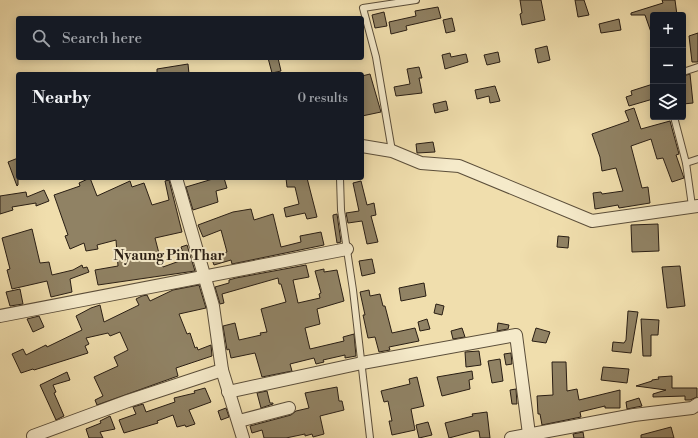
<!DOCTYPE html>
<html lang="en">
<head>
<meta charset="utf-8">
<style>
	:root { --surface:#171b24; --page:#20242c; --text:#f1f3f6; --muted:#9ea1a6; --line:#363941 }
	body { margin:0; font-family:"Libre Bodoni",serif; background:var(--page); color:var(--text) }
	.controls { position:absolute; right:12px; top:12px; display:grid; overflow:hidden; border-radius:4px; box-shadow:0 2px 10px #0003 }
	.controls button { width:36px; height:36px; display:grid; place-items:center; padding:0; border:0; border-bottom:1px solid var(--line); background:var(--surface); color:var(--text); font:20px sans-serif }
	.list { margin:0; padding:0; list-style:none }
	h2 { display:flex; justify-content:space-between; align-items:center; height:52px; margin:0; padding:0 16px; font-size:17px }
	h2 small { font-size:13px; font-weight:400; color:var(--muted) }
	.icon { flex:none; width:22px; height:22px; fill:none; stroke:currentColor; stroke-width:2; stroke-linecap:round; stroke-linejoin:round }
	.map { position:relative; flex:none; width:698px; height:438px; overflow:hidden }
	.search { position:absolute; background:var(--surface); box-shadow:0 2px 10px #0003; left:16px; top:16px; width:348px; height:44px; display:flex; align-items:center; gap:10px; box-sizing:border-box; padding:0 14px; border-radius:4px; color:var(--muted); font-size:15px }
	.panel { position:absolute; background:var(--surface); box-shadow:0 2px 10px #0003; left:16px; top:72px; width:348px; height:108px; border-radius:4px }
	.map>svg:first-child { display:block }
	.building { fill:#908264; stroke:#291e14 }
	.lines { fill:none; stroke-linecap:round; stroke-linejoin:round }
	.service-casing { stroke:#5b4e3a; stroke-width:8 }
	.minor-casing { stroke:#5b4e3a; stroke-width:14 }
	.service { stroke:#f5eaca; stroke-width:6 }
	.minor { stroke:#f5eaca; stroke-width:12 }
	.labels { text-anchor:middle; stroke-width:4; stroke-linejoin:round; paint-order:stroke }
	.quarter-label { font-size:14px; font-weight:bold; fill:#291e14; stroke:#f5eaca }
</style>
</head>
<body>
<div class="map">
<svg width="698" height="438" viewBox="0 0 698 438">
	<rect width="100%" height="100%" fill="#f0dead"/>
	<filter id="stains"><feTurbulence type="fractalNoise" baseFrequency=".005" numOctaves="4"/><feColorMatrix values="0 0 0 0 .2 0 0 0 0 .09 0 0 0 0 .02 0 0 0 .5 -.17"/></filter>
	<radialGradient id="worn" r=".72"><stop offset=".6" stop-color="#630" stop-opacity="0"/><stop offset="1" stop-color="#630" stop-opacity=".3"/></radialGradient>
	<g class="building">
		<polygon points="520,0 541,0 545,20 522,25 520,14 522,13"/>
		<polygon points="575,0 584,0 589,15 578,17"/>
		<polygon points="662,0 675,0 677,15 653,15 652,35 645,15 631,15 631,13 663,3"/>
		<polygon points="438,7 441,18 406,26 407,30 391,34 389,22 416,16 415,11"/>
		<polygon points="384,12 387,26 375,28 372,15"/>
		<polygon points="452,18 455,31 446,33 443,20"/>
		<polygon points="619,19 621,30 601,33 599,24"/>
		<polygon points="698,33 698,62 692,62 689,36"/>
		<polygon points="547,46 550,60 538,63 535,49"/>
		<polygon points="498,52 500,62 487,65 484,55"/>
		<polygon points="450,53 451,57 466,54 468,62 445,69 442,55"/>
		<polygon points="268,58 278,58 281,71 272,73"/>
		<polygon points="188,64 189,74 157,74 157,69"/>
		<polygon points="419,67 422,78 419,78 422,93 396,96 394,87 410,84 407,69"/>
		<polygon points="370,74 381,112 362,116 362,76"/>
		<polygon points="690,74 693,103 683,104 683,76"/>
		<polygon points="653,84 653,99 629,106 626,97 632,95 631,91"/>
		<polygon points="495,86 500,101 490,103 489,96 477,99 475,90"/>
		<polygon points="446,101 448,110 435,113 433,104"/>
		<polygon points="634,108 641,129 670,121 679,154 676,155 684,178 672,182 663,158 657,159 651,139 631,146 642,188 648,187 650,203 619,208 618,205 595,209 593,193 601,192 602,194 623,191 616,168 602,171 600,157 592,134 629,121 625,111"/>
		<polygon points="433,142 435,152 417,153 416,144"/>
		<polygon points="18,158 18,185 17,186 8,162"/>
		<polygon points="90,178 97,196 130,181 132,187 144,183 152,205 169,200 165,181 169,180 182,232 155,238 162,265 163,267 185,259 181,247 187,245 195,271 98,285 95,270 118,266 116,240 97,245 98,249 86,251 84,243 70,249 65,236 68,235 54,195 80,186 79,183"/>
		<polygon points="216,178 224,178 227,188 216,191 218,202 193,210 186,187"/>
		<polygon points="286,178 307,178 317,217 307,219 305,213 286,217 284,208 299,204 295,187 287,187"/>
		<polygon points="361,181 367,205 374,203 376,215 371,216 378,242 367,244 362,221 348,223 346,213 359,211 353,183"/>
		<polygon points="44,190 49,201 36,206 36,203 12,207 13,210 0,214 0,196 26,192 27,197"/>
		<polygon points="251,209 254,220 273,214 281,247 301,242 300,236 321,232 324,245 232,264 231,260 214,265 211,257 227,252 221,230 203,237 198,225 233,212"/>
		<polygon points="337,214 341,242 337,243 333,217 333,215"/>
		<polygon points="658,224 659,251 632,252 631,225"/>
		<polygon points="32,229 40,263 49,262 52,275 73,270 82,265 83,268 87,267 89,272 70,279 72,292 51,297 47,281 12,289 7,270 10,269 2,238"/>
		<polygon points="558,236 569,237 568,248 557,247"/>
		<polygon points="372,259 375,273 362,276 359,261"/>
		<polygon points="306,265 309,277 293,280 298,303 320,298 319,294 321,293 315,271 324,269 324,272 337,270 344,301 317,309 320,324 305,328 310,349 344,341 343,337 354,334 356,356 345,358 345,355 323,360 324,362 316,364 314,358 290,364 292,371 262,377 255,353 231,358 229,349 227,350 223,326 235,323 239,340 261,335 260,333 267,332 261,309 286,302 281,284 279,284 278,278 222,294 224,303 220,304 215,287 229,283 229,280 236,278"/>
		<polygon points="680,266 685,306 667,308 662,267"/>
		<polygon points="424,283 426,296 401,301 399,288"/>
		<polygon points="199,285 206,308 179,314 187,334 190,333 195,348 197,347 198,350 211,345 212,356 176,368 178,376 97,405 95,400 103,396 94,377 118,366 114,357 128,350 120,332 110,336 108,333 86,338 89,344 85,346 88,353 34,370 33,369 21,373 12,354 23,349 26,355 46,345 47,347 82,330 76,316 91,308 100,305 104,322 139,305 136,299 142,296 147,295 150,301 173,290"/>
		<polygon points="20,289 23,304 10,306 6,292"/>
		<polygon points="369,290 370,296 380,294 383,306 385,306 392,333 415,328 419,341 389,347 390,350 379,352 375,337 368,338 363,315 365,315 360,292"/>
		<polygon points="436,304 444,306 442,315 434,313"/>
		<polygon points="628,311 638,312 631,353 612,351 613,342 624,343 626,340"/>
		<polygon points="39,316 44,327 33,332 27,319"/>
		<polygon points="427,319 430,329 420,331 418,322"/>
		<polygon points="641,319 659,320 658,335 651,335 651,356 643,356"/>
		<polygon points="498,323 509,325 508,329 497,331"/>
		<polygon points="462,328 465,337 453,339 451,331"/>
		<polygon points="536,328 550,332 546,343 532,341"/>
		<polygon points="479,351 481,365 466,367 465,352"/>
		<polygon points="511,353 512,364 506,365 504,354"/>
		<polygon points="500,359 503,381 492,383 488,361"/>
		<polygon points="552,362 566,362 567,391 577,389 579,400 620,390 620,408 605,408 605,406 580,412 581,417 542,425 540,414 538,414 537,396 553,395"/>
		<polygon points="603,367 629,369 627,383 601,380"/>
		<polygon points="472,371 473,379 469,380 470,389 442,396 437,377"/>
		<polygon points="67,372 70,380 53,385 56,392 54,393 64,416 56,420 40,385"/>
		<polygon points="672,376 672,388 697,388 697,397 690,400 685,400 685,396 653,397 653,394 666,390 636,386 652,381 652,380 659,379 658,377"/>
		<polygon points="417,377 424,406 411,409 415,430 392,435 389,421 392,421 388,401 384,402 381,391 410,384 409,379"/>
		<polygon points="337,387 339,401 342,401 344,410 320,416 324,434 313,437 312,434 305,436 305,434 286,438 264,438 262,430 252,433 250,426 291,415 296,411 309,408 305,393"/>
		<polygon points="205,388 211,402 189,410 195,424 186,427 185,425 177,427 173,415 157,421 158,423 124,433 119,420 136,414 133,407 143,404 146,412 175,402 174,398 195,393 194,391"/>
		<polygon points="516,389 517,404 512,404 510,390"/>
		<polygon points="267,391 270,403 273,403 273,404 261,408 257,393"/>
		<polygon points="639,398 642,406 627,409 626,402"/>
		<polygon points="226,408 229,417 221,420 218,411"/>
		<polygon points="487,412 490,438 480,438 479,431 475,431 449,438 445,423 473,416 472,414"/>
		<polygon points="110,416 115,429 100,432 103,438 89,438 86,429 101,423 100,421"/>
		<polygon points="428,422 432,435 419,438 416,425"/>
		<polygon points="671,427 674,438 641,438 641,435"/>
		<polygon points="583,432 584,438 574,438 573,434"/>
	</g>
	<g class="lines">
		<defs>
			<g id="service">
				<polyline points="683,72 698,67"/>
				<polyline points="674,117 686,163 692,206"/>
				<polyline points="392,151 376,57 363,8 416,0"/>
				<polyline points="686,163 698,159"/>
				<polyline points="340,178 341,210 353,290 370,438"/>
			</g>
			<g id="minor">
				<polyline points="362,146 392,151 421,163 459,166 592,221 698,206"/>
				<polyline points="176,178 213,306 222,370 243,438"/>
				<polyline points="0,316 347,249"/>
				<polyline points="228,392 362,363 516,335 529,434"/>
				<polyline points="239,421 289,408"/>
				<polyline points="33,436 128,401 222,370"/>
				<polyline points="511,438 634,415 692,408 698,404"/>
			</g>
		</defs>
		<use href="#service" class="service-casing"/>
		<use href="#minor" class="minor-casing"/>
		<use href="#service" class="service"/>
		<use href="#minor" class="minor"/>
	</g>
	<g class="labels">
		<g class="quarter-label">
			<text x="169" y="260">Nyaung Pin Thar</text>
		</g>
	</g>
	<rect width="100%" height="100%" filter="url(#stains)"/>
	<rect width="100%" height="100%" fill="url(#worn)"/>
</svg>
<div class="controls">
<button>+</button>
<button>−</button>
<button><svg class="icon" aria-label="layers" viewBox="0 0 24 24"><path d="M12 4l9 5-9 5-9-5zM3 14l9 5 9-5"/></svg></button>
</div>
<div class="search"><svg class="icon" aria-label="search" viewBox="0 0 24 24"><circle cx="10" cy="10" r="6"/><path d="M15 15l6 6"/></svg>Search here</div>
<section class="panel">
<h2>Nearby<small>0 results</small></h2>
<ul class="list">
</ul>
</section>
</div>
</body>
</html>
